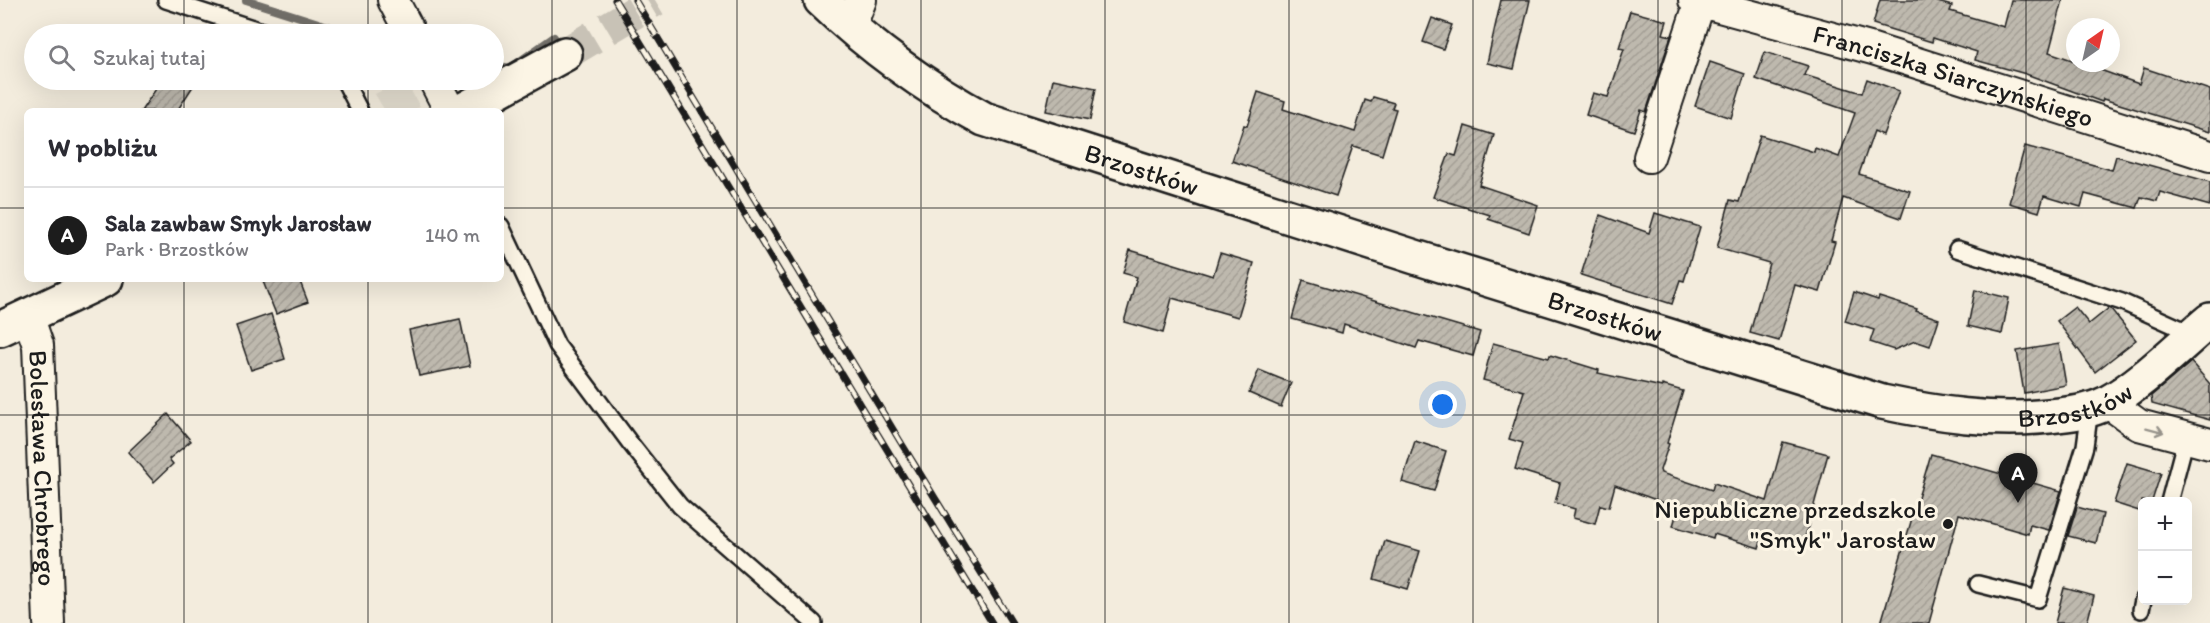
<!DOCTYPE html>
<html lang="pl">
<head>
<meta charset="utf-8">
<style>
	:root { --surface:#fff; --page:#f2f2f3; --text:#2b2b33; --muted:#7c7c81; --line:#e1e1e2; --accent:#1c1c1c }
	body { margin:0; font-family:Itim,sans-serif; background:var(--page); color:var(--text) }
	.controls { position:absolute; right:18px; bottom:18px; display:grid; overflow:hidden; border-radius:9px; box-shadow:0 6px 24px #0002 }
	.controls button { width:54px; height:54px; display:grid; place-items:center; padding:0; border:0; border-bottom:2px solid var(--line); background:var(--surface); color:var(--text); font:30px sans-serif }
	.compass { position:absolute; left:2066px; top:18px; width:54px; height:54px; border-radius:50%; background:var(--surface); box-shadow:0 6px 24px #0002; rotate:34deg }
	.you { position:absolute; left:1443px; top:405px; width:21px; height:21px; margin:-15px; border:4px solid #fff; border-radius:50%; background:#1a73e8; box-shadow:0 0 0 9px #1a73e833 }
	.badge { display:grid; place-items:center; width:39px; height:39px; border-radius:50%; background:var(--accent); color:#fff; font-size:20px; font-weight:700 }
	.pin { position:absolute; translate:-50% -50px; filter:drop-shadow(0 2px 3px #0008) }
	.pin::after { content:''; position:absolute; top:32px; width:21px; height:18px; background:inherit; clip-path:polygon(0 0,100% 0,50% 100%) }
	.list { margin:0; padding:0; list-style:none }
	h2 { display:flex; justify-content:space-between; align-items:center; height:78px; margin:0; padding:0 24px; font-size:26px }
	h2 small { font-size:20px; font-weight:400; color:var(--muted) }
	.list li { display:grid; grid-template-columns:39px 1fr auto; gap:18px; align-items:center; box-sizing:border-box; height:96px; padding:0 24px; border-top:2px solid var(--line) }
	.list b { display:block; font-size:22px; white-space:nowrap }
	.list p { margin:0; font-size:20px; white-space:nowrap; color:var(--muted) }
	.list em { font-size:20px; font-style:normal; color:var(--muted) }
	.icon { flex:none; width:33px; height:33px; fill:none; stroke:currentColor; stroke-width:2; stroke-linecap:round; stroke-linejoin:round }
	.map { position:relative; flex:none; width:2210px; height:623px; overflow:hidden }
	.search { position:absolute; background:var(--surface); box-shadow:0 6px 24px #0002; left:24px; top:24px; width:480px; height:66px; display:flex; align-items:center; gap:15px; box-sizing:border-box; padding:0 21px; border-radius:33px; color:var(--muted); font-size:22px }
	.panel { position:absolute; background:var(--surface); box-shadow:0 6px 24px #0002; left:24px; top:108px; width:480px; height:174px; border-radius:9px }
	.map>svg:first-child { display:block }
	.built { fill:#e3ddcf }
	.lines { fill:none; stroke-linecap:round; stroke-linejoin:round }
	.stream { stroke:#716e68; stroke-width:8 }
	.building { fill:url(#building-hatch); stroke:#1c1c1c; stroke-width:1.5 }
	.tertiary-tunnel { stroke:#c8c2b6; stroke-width:33; stroke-dasharray:33 16; stroke-linecap:butt }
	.service-casing { stroke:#1c1c1c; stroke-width:20 }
	.minor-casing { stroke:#1c1c1c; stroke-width:34 }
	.tertiary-casing { stroke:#1c1c1c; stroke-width:38 }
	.service { stroke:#fcf5e5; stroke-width:15 }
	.minor { stroke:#fcf5e5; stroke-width:30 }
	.tertiary { stroke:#fcf5e5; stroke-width:33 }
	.rail-casing { stroke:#1c1c1c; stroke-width:7 }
	.rail { stroke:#fcf5e5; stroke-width:4.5; stroke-dasharray:14; stroke-linecap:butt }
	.oneway { stroke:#97938b }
	.grid { fill:none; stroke:#1c1c1c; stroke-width:1.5; stroke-opacity:0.55 }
	.poi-dot { fill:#1c1c1c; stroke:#fcf5e5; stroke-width:2 }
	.labels { text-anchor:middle; stroke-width:6; stroke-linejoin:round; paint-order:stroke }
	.street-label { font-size:26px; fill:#1c1c1c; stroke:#fcf5e5 }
	.poi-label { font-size:26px; fill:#1c1c1c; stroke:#fcf5e5; text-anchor:end }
</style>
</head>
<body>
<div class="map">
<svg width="2210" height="623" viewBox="0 0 2210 623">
	<defs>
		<pattern id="building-hatch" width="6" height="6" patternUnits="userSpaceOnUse" patternTransform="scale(1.5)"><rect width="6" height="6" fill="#beb9ae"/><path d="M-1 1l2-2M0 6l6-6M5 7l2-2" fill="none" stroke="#a39e95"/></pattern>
	</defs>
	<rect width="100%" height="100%" fill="#f3ecdd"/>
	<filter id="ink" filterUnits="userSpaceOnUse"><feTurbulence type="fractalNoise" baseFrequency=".0167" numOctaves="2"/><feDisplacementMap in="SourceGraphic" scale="12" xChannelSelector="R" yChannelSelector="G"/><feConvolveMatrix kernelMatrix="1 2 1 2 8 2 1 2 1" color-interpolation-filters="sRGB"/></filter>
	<g filter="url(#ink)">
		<polygon class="built" points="402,80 405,80 420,107 412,111 385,111 375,94"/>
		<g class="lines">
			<g class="stream">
				<polyline points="246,0 353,34"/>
				<polyline points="494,65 510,68 554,37"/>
			</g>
		</g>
		<g class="building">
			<polygon points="1501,0 1530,0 1514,69 1487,63"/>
			<polygon points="1880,0 1931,0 1952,6 1950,11 2004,27 2011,0 2063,0 2049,52 2075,61 2075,63 2081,63 2139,84 2144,68 2210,90 2210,132 2103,99 2102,102 2026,74 1975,60 1977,52 1933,38 1932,42 1873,24"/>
			<polygon points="1630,11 1667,21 1663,34 1671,36 1646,112 1641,110 1634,131 1586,115 1593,93 1608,97 1624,49 1619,48"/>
			<polygon points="1432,18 1452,25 1443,49 1423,42"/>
			<polygon points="1765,52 1808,66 1804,75 1862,93 1867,79 1899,91 1883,135 1874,131 1859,174 1910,191 1901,218 1843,198 1831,241 1835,242 1820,292 1795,285 1779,341 1750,333 1769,263 1717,248 1730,200 1739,202 1760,135 1814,152 1815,148 1839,157 1855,113 1756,79"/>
			<polygon points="1710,62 1745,74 1731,118 1695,106"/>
			<polygon points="1053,79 1096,88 1090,120 1046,111"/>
			<polygon points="162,80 197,80 177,111 141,111"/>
			<polygon points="1258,92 1285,101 1283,109 1355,132 1365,100 1371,102 1373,97 1394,103 1392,108 1396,109 1382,155 1353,146 1336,196 1232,161 1244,125 1247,126"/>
			<polygon points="1465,126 1494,135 1479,185 1538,205 1529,233 1488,219 1490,215 1433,197 1449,154 1456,156"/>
			<polygon points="2025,146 2112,170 2116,156 2210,182 2210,206 2160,192 2157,201 2141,197 2137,208 2085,194 2081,207 2044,196 2039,212 2009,203"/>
			<polygon points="1655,213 1700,227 1684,281 1680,280 1672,304 1581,275 1600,215 1649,233"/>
			<polygon points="1130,250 1213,276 1220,253 1254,263 1238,317 1172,298 1163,333 1124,322 1137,277 1123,273"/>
			<polygon points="262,279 299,279 308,302 276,314"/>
			<polygon points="1303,280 1480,332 1473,356 1419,341 1416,348 1344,324 1342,333 1292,319"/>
			<polygon points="1975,290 2009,298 2002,334 1968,326"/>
			<polygon points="1854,292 1878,300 1879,297 1917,309 1916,311 1939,319 1930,346 1915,341 1894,350 1870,342 1874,330 1845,321"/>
			<polygon points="2075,307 2089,324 2109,308 2111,309 2136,340 2095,372 2057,321"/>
			<polygon points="271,314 285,359 251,370 236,326"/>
			<polygon points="460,319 470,366 419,376 409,330"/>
			<polygon points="1493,343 1549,358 1550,355 1599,370 1598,373 1662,387 1662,385 1683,391 1667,443 1669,444 1660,470 1661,473 1712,490 1714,483 1767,501 1783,442 1828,454 1803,545 1763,534 1759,548 1714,534 1713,538 1673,526 1678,508 1615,485 1609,507 1600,505 1595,524 1573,518 1575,509 1555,503 1560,483 1515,469 1523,443 1509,439 1524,391 1483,380"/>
			<polygon points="2059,344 2066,385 2024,393 2017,351"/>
			<polygon points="2191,362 2210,384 2210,420 2152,404 2151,396"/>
			<polygon points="1259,370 1291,383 1281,407 1249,393"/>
			<polygon points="168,414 191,441 169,459 173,464 154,482 128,452"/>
			<polygon points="1415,441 1446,451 1434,491 1402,482"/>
			<polygon points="1931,454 2061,491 2049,530 2030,525 2028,534 1959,514 1929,623 1881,623"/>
			<polygon points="2127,463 2161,473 2152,501 2142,501 2142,512 2114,503"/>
			<polygon points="2077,507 2103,514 2096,543 2068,536"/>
			<polygon points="1385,541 1420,551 1408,589 1374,579"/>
			<polygon points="2064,588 2094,596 2087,623 2055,623"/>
		</g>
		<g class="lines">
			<polyline class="tertiary-tunnel" points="565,54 655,0"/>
			<defs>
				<g id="service">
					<polyline points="166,0 271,34"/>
					<polyline points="344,80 360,111"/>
					<polyline points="501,226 557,345 630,443 680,506 814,623"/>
					<polyline points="1957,249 2122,302 2193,334"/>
					<polyline points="2169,502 2186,438"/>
					<polyline points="1978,584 2038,599 2085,446 2090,409"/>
					<polyline points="2141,610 2143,600"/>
				</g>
				<g id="minor">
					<polyline points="393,0 411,34"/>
					<path id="s1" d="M1694 0 1873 49 2210 156"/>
					<polyline points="850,28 861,0"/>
					<polyline points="434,80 450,111"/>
					<polyline points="1649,157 1700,2"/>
					<path id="s2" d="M28 316 38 345 49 623"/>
					<polyline points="2107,402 2139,425 2210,444"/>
				</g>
				<g id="tertiary">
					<path id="s3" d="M821 0C870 47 925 87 984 119L1415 257 1882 402C1938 414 1992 422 2049 416 2069 414 2089 412 2107 403 2142 384 2179 346 2210 320"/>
					<polyline points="461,111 565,54"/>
					<polyline points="0,329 106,279"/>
				</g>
			</defs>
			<use href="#service" class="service-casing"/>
			<use href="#minor" class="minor-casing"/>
			<use href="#tertiary" class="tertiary-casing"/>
			<use href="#service" class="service"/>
			<use href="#minor" class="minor"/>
			<use href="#tertiary" class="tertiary"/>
			<defs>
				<g id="rail">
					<polyline points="615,0 992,623"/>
					<polyline points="635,0 900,441 1012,623"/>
				</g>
			</defs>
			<use href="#rail" class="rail-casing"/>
			<use href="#rail" class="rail"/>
		</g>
		<defs><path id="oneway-shaft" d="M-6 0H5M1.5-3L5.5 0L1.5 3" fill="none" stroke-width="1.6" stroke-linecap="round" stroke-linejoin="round" transform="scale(1.5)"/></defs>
		<use class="oneway" href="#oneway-shaft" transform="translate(2155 430) rotate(15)"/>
	</g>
	<path class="grid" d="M184 0V34M368 0V34M552 0V623M737 0V623M921 0V623M1105 0V623M1289 0V623M1473 0V623M1658 0V623M1842 0V623M2026 0V623M184 80V111M368 80V111M0 208H27M501 208H2210M184 279V623M368 279V623M0 415H2210"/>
	<circle class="poi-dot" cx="1948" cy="524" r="6"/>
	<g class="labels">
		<g class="street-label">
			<text dy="9" stroke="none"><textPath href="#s1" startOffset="270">Franciszka Siarczyńskiego</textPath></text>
			<text dy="9" stroke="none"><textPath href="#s3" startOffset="368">Brzostków</textPath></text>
			<text dy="9" stroke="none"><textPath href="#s3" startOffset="854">Brzostków</textPath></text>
			<text dy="9" stroke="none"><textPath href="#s3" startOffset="1340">Brzostków</textPath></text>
			<text dy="9" stroke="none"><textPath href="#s2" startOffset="154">Bolesława Chrobrego</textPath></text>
		</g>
		<g class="poi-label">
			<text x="1936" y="518">Niepubliczne przedszkole<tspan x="1936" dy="30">"Smyk" Jarosław</tspan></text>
		</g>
	</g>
</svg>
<div class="controls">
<button>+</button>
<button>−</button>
</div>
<svg class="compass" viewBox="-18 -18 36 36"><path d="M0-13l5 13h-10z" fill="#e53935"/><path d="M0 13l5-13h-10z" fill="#7c7c81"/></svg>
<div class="you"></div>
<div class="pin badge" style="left:2018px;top:503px">A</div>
<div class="search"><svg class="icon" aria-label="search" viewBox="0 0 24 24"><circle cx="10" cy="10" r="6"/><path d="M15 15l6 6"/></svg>Szukaj tutaj</div>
<section class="panel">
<h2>W pobliżu<small></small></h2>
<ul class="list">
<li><span class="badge">A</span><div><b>Sala zawbaw Smyk Jarosław</b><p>Park · Brzostków</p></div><em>140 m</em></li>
</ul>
</section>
</div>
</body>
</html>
